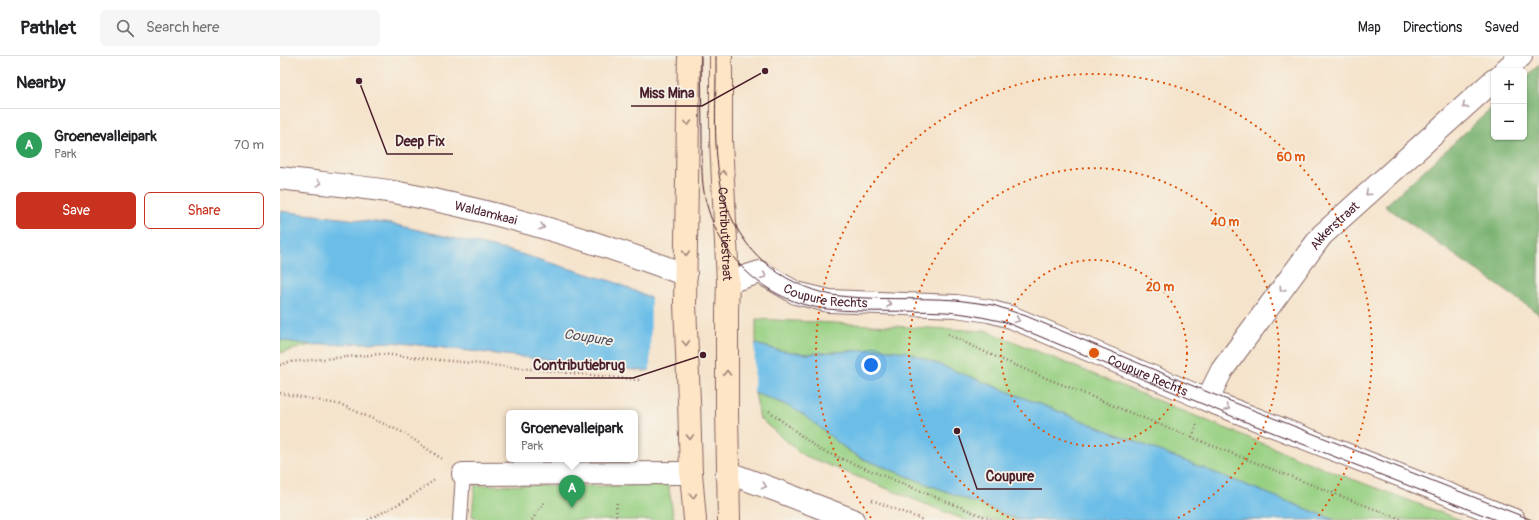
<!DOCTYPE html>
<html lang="en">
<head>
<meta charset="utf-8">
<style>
	:root { --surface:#fff; --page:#f6f6f6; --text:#202124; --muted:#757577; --line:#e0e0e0; --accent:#c8321e }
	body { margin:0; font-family:Pangolin,sans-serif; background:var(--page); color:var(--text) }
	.controls { position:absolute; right:12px; top:12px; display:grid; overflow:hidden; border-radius:6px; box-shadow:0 1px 3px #0004 }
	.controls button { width:36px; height:36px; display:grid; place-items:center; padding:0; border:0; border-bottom:1px solid var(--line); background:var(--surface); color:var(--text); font:20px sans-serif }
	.you { position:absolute; left:591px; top:309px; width:14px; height:14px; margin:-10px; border:3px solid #fff; border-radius:50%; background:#1a73e8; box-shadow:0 0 0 6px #1a73e833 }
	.badge { display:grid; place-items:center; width:26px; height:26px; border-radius:50%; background:var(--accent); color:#fff; font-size:13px; font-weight:700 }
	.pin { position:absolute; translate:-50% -33px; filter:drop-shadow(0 1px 2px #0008) }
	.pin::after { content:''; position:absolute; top:21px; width:14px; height:12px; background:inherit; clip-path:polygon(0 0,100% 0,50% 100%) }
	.popup { position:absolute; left:226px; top:354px; width:132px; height:52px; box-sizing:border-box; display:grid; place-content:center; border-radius:6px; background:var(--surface); filter:drop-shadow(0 1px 3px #0005); font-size:13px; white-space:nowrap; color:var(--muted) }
	.popup b { font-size:15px; color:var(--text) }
	.popup::after { content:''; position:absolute; left:50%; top:100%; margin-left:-8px; border:8px solid transparent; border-top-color:var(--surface) }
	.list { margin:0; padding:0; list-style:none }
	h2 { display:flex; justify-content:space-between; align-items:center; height:52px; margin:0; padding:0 16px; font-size:17px }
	h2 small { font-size:13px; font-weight:400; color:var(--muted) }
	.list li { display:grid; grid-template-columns:26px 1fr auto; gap:12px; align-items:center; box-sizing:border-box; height:72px; padding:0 16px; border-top:1px solid var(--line) }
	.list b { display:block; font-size:15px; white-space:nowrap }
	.list p { margin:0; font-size:13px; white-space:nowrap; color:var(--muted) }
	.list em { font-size:13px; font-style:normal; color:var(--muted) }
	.actions { display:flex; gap:8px; padding:12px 16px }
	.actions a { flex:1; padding:9px 0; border:1px solid var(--accent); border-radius:6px; text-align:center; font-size:14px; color:var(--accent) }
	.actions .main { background:var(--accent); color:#fff }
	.icon { flex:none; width:22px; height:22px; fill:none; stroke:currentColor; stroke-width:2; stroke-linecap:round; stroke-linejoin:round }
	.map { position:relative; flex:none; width:1259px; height:464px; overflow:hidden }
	header { display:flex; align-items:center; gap:24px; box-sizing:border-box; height:56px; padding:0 20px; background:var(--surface); border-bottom:1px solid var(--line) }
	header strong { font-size:19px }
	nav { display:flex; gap:22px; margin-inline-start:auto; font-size:14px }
	.search { width:280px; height:36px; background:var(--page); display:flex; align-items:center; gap:10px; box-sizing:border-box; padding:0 14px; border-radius:6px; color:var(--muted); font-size:15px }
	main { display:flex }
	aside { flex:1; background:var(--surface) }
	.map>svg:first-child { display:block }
	.green { fill:#98d083; stroke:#717857 }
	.forest { fill:#7ab271; stroke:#62684e }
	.water { fill:#6cbee8; stroke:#5b6e8a }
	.pier { fill:#f5e3cb }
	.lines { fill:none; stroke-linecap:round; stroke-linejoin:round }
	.service-casing { stroke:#866463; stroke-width:16 }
	.minor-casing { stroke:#866463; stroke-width:24 }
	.secondary-casing { stroke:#866463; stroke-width:24 }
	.path { stroke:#866463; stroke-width:2.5; stroke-dasharray:1 3; stroke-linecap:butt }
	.service { stroke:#fff; stroke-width:14 }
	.minor { stroke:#fff; stroke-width:22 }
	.secondary { stroke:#fde5c5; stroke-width:22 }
	.tram { stroke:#4a1f2b; stroke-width:1 }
	.secondary-bridge-casing { stroke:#866463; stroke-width:24; stroke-linecap:butt }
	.secondary-bridge { stroke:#fde5c5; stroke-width:22 }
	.oneway { stroke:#ae9aa0 }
	.oneway2 { stroke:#a48278 }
	.ring { fill:none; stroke:#e0560e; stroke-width:2; stroke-dasharray:2 4 }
	.labels { text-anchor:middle; stroke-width:3.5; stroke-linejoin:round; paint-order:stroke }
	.street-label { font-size:13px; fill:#4a1f2b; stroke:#f7f3e8 }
	.water-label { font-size:14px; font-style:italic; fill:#544f64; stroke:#f7f3e8 }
	.centre { fill:#e0560e; stroke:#f7f3e8; stroke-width:2 }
	.ring-label { font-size:12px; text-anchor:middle; font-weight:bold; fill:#e0560e; stroke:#f7f3e8; stroke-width:3.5; stroke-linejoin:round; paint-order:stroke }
	.leader { fill:none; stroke:#4a1f2b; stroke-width:1.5 }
	.callout-dot { fill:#4a1f2b; stroke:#f7f3e8; stroke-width:1.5 }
	.callout-label { font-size:14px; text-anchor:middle; font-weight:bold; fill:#4a1f2b; stroke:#f7f3e8; stroke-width:3.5; stroke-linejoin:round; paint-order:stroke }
</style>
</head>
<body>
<header>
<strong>Pathlet</strong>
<div class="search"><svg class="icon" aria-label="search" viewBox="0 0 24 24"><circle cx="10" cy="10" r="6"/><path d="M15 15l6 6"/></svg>Search here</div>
<nav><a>Map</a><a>Directions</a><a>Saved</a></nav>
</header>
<main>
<aside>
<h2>Nearby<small></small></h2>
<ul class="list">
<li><span class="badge" style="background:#2e9e5b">A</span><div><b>Groenevalleipark</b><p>Park</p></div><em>70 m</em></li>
</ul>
<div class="actions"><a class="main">Save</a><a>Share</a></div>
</aside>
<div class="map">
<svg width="1259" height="464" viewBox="0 0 1259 464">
	<rect width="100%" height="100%" fill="#f7f3e8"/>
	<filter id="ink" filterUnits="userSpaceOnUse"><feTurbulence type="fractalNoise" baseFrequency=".025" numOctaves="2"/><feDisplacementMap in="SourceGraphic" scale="8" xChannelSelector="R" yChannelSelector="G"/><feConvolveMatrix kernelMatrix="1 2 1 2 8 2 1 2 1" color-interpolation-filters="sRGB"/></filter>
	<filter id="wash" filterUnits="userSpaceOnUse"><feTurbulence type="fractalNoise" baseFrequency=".012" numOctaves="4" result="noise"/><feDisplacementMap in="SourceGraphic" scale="16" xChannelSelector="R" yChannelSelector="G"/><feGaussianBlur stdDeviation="0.9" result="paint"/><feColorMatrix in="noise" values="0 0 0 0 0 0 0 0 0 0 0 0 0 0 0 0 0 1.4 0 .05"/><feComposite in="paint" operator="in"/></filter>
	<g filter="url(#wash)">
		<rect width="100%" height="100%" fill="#f5e3cb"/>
		<g class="green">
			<polygon points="476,263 708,275 1035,409 1181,464 1055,464 627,296 599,293 527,298 497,294 476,288"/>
			<polygon points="0,284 32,289 0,297"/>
			<path d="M475 337C495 344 515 352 532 364 549 377 562 393 581 402L739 464H685L523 399 480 363Z"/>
			<polygon points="388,427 394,464 200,464 192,460 195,429 329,430"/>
		</g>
		<polygon class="forest" points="1259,9 1259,258 1105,150 1214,50 1214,81 1244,81 1244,23"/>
		<path class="water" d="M0 155 112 168 234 196 334 226 476 288 497 294 527 298 599 293 627 296 1055 464H739L581 402C556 389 538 366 512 352 468 330 417 324 370 314L364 315 112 286 32 289 0 284Z"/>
		<polygon class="pier" points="371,240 475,286 474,339 370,316"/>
	</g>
	<g filter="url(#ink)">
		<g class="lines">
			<defs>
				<polyline id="service" points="180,464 183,418"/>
				<g id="minor">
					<polyline points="1224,15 1241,0"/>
					<path id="s1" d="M0 122C38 127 77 130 114 136 212 154 313 184 406 219"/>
					<path id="s2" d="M448 226 480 216 516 237 549 245 676 250 709 255 731 261 927 344 1234 464"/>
					<path id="s3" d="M927 344 942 314 1042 179 1214 24"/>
					<polyline points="183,418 411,417"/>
					<polyline points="447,419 457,420 498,435 573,464"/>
				</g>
				<g id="secondary">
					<path id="s4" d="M441 0V85L448 226 447 256"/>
					<polyline points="405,248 409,0"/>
					<polyline points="409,345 411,417 415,464"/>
					<polyline points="447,356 449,464"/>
				</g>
			</defs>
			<use href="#service" class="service-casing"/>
			<use href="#minor" class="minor-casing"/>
			<use href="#secondary" class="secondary-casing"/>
			<g class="path">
				<path d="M668 278C720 305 775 325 829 348 927 388 1024 426 1123 464"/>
				<polyline points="0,309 9,306 101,298 360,324"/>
				<polyline points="0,337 62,349 124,377 162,403"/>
				<polyline points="489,355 540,394 712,464"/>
				<polyline points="912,381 917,368"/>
				<polyline points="592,444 643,464"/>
				<polyline points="88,464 126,444 156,423"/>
				<polyline points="252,464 265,445"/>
				<polyline points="336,464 337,445"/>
			</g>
			<use href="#service" class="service"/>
			<use href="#minor" class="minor"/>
			<use href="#secondary" class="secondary"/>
			<g class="tram">
				<path d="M421 0C421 27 422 55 422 82 422 100 421 119 424 136 435 198 484 246 547 253 586 257 626 254 665 256 686 257 705 262 725 266L961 364 1216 464"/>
				<path d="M436 0C437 72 424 151 483 205 502 222 527 234 552 239 593 245 636 241 676 244L713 249 746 260 930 337 1252 464"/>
			</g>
			<defs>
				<g id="secondary-bridge">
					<polyline points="405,248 409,345"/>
					<polyline points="447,356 447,256"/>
				</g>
			</defs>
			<use href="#secondary-bridge" class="secondary-bridge-casing"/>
			<use href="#secondary-bridge" class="secondary-bridge"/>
		</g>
		<defs><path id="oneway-chevron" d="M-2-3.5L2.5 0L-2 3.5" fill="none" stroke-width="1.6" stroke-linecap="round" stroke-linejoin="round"/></defs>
		<g class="oneway">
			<use href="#oneway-chevron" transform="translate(1185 50) rotate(138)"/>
			<use href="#oneway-chevron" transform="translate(39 127) rotate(7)"/>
			<use href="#oneway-chevron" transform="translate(1088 137) rotate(138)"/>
			<use href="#oneway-chevron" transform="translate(262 171) rotate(17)"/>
			<use href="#oneway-chevron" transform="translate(484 220) rotate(25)"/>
			<use href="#oneway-chevron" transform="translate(1002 233) rotate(126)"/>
			<use href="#oneway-chevron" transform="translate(609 248) rotate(2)"/>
			<use href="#oneway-chevron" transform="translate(737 264) rotate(23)"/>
			<use href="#oneway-chevron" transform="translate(947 352) rotate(21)"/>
			<use href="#oneway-chevron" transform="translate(484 430) rotate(19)"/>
		</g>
		<g class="oneway2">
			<use href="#oneway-chevron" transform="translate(408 67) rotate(91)"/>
			<use href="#oneway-chevron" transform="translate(443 117) rotate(-93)"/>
			<use href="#oneway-chevron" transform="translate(406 197) rotate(91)"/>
			<use href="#oneway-chevron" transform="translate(406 287) rotate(87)"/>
			<use href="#oneway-chevron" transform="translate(447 317) rotate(-90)"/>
			<use href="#oneway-chevron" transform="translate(410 381) rotate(88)"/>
			<use href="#oneway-chevron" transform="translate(413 440) rotate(86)"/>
		</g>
	</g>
	<g class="ring">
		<circle cx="814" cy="297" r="93"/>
		<path d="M734 464A185 185 0 1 1 894 464"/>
		<path d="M591 462A278 278 0 1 1 1037 462"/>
	</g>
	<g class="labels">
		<g class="street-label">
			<text dy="5" stroke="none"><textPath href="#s1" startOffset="209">Waldamkaai</textPath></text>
			<text dy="5" stroke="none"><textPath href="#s3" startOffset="217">Akkerstraat</textPath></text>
			<text dy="5" stroke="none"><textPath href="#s4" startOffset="178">Contributiestraat</textPath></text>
			<text dy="5" stroke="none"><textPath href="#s2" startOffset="105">Coupure Rechts</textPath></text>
			<text dy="5" stroke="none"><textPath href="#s2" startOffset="441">Coupure Rechts</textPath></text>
		</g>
		<g class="water-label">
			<text transform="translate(308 281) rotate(9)" y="5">Coupure</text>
		</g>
	</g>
	<circle cx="814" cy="297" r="6" class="centre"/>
	<g class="ring-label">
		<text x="1011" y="105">60 m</text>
		<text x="945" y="170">40 m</text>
		<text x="880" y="235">20 m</text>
	</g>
	<path class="leader" d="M485 15L422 50H351M79 25L107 98H173M423 299L353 322H245M677 375L697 433H762"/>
	<g class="callout-dot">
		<circle cx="485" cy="15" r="4"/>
		<circle cx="79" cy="25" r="4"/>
		<circle cx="423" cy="299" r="4"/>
		<circle cx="677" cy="375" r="4"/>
	</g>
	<g class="callout-label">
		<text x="387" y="42">Miss Mina</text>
		<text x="140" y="90">Deep Fix</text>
		<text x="299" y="314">Contributiebrug</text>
		<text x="730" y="425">Coupure</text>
	</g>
</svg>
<div class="controls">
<button>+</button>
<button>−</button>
</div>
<div class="you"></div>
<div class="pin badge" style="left:292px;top:452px;background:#2e9e5b">A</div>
<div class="popup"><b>Groenevalleipark</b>Park</div>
</div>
</main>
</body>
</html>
